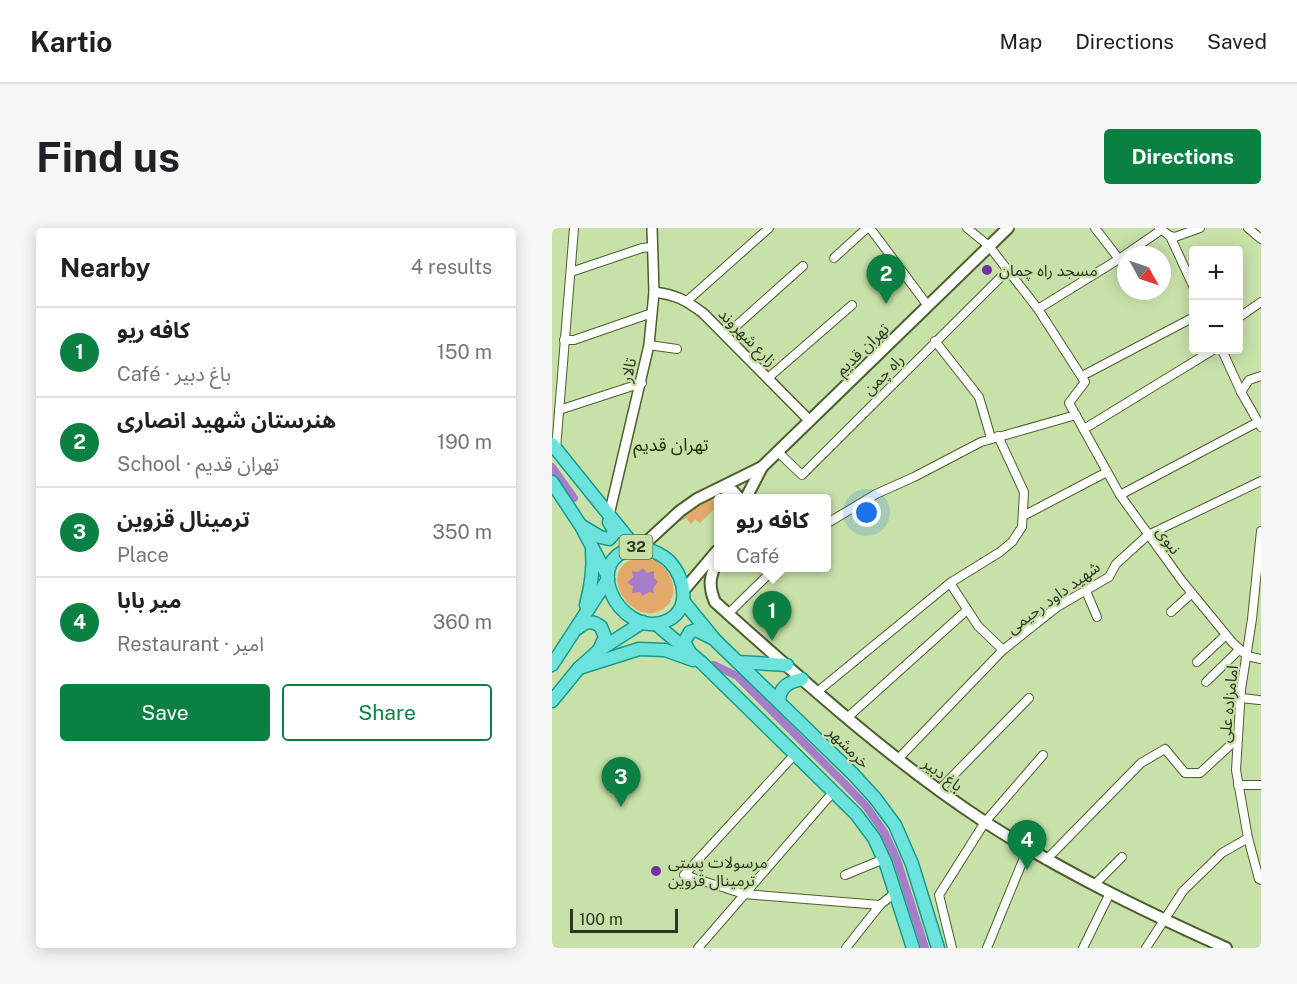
<!DOCTYPE html>
<html lang="en">
<head>
<meta charset="utf-8">
<style>
	:root { --surface:#fff; --page:#f6f6f6; --text:#202124; --muted:#757577; --line:#e0e0e0; --accent:#0b8043 }
	body { margin:0; font-family:"Public Sans","Noto Sans Arabic",sans-serif; background:var(--page); color:var(--text) }
	.controls { position:absolute; right:18px; top:18px; display:grid; overflow:hidden; border-radius:6px; box-shadow:0 3px 15px #0003 }
	.controls button { width:54px; height:54px; display:grid; place-items:center; padding:0; border:0; border-bottom:2px solid var(--line); background:var(--surface); color:var(--text); font:30px sans-serif }
	.compass { position:absolute; left:565px; top:18px; width:54px; height:54px; border-radius:50%; background:var(--surface); box-shadow:0 3px 15px #0003; rotate:130deg }
	.scale { position:absolute; left:18px; bottom:15px; width:108px; box-sizing:border-box; padding-left:6px; border:3px solid #2c3620; border-top:0; font-size:16px; line-height:21px; white-space:nowrap; color:#2c3620; -webkit-text-stroke:4px #c8e1a9; paint-order:stroke }
	.you { position:absolute; left:315px; top:285px; width:21px; height:21px; margin:-15px; border:4px solid #fff; border-radius:50%; background:#1a73e8; box-shadow:0 0 0 9px #1a73e833 }
	.badge { display:grid; place-items:center; width:39px; height:39px; border-radius:50%; background:var(--accent); color:#fff; font-size:20px; font-weight:700 }
	.pin { position:absolute; translate:-50% -50px; filter:drop-shadow(0 2px 3px #0008) }
	.pin::after { content:''; position:absolute; top:32px; width:21px; height:18px; background:inherit; clip-path:polygon(0 0,100% 0,50% 100%) }
	.popup { position:absolute; left:162px; top:266px; width:117px; height:78px; box-sizing:border-box; display:grid; place-content:center; border-radius:6px; background:var(--surface); filter:drop-shadow(0 2px 4px #0005); font-size:20px; white-space:nowrap; color:var(--muted) }
	.popup b { font-size:22px; color:var(--text) }
	.popup::after { content:''; position:absolute; left:50%; top:100%; margin-left:-12px; border:12px solid transparent; border-top-color:var(--surface) }
	.list { margin:0; padding:0; list-style:none }
	h2 { display:flex; justify-content:space-between; align-items:center; height:78px; margin:0; padding:0 24px; font-size:26px }
	h2 small { font-size:20px; font-weight:400; color:var(--muted) }
	.list li { display:grid; grid-template-columns:39px 1fr auto; gap:18px; align-items:center; box-sizing:border-box; height:90px; padding:0 24px; border-top:2px solid var(--line) }
	.list b { display:block; font-size:22px; white-space:nowrap }
	.list p { margin:0; font-size:20px; white-space:nowrap; color:var(--muted) }
	.list em { font-size:20px; font-style:normal; color:var(--muted) }
	.actions { display:flex; gap:12px; padding:18px 24px }
	.actions a { flex:1; padding:14px 0; border:2px solid var(--accent); border-radius:6px; text-align:center; font-size:21px; color:var(--accent) }
	.actions .main { background:var(--accent); color:#fff }
	.map { position:relative; flex:none; width:709px; height:720px; overflow:hidden; border-radius:6px }
	header { display:flex; align-items:center; gap:36px; box-sizing:border-box; height:84px; padding:0 30px; background:var(--surface); border-bottom:2px solid var(--line) }
	header strong { font-size:28px }
	nav { display:flex; gap:33px; margin-inline-start:auto; font-size:21px }
	.intro { display:flex; align-items:center; justify-content:space-between; box-sizing:border-box; height:144px; padding:0 36px }
	h1 { margin:0; font-size:42px }
	.button { padding:15px 27px; border-radius:6px; background:var(--accent); color:#fff; font-size:21px; font-weight:700 }
	main { display:flex; gap:36px; padding:0 36px }
	aside { flex:1; background:var(--surface); border-radius:6px; box-shadow:0 3px 15px #0003 }
	.map>svg:first-child { display:block }
	.green { fill:#e2a96b }
	.water { fill:#a57dc9 }
	.lines { fill:none; stroke-linecap:round; stroke-linejoin:round }
	.canal { stroke:#a57dc9; stroke-width:8 }
	.minor-casing { stroke:#4b5f2d; stroke-width:10 }
	.tertiary-casing { stroke:#4b5f2d; stroke-width:12 }
	.secondary-casing { stroke:#4b5f2d; stroke-width:14 }
	.primary-casing { stroke:#159b8b; stroke-width:15 }
	.minor { stroke:#fff; stroke-width:8 }
	.tertiary { stroke:#fff; stroke-width:9 }
	.secondary { stroke:#fff; stroke-width:10 }
	.primary { stroke:#6be3dc; stroke-width:12 }
	.poi-dot { fill:#7430a4; stroke:#c8e1a9; stroke-width:2 }
	.labels { text-anchor:middle; stroke-width:4.5; stroke-linejoin:round; paint-order:stroke }
	.shield { fill:#c8e1a9; stroke:#5b6949; stroke-width:1.5 }
	.shield-label { font-size:15px; font-weight:bold; fill:#2c3620 }
	.poi-label { font-size:16px; fill:#2c3620; stroke:#c8e1a9; text-anchor:start }
	.street-label { font-size:16px; fill:#2c3620; stroke:#c8e1a9 }
	.neighbourhood-label { font-size:18px; fill:#213300; stroke:#c8e1a9 }
</style>
</head>
<body>
<header>
<strong>Kartio</strong>
<nav><a>Map</a><a>Directions</a><a>Saved</a></nav>
</header>
<div class="intro"><h1>Find us</h1><a class="button">Directions</a></div>
<main>
<aside>
<h2>Nearby<small>4 results</small></h2>
<ul class="list">
<li><span class="badge">1</span><div><b>کافه ریو</b><p>Café · باغ دبیر</p></div><em>150 m</em></li>
<li><span class="badge">2</span><div><b>هنرستان شهید انصاری</b><p>School · تهران قدیم</p></div><em>190 m</em></li>
<li><span class="badge">3</span><div><b>ترمینال قزوین</b><p>Place</p></div><em>350 m</em></li>
<li><span class="badge">4</span><div><b>میر بابا</b><p>Restaurant · امیر</p></div><em>360 m</em></li>
</ul>
<div class="actions"><a class="main">Save</a><a>Share</a></div>
</aside>
<div class="map">
<svg width="709" height="720" viewBox="0 0 709 720">
	<rect width="100%" height="100%" fill="#c8e1a9"/>
	<g class="green">
		<polygon points="159,271 162,274 162,281 148,295 143,291 139,296 134,290 117,299 133,286"/>
		<path d="M89 329C95 330 101 331 106 334 121 345 129 369 111 381 79 402 39 337 89 329Z"/>
	</g>
	<polygon class="water" points="91,340 95,345 102,343 102,350 106,354 101,360 102,365 97,364 91,368 88,364 80,365 81,358 75,355 81,349 80,343 86,344"/>
	<g class="lines">
		<g class="canal">
			<polyline points="0,239 22,270"/>
			<polyline points="162,437 185,448 292,555 314,578 332,604 345,632 373,720"/>
		</g>
		<defs>
			<g id="minor">
				<polyline points="318,0 376,78"/>
				<polyline points="415,0 437,18 486,81 533,154 517,175 568,267 630,353 680,414 695,428 709,431"/>
				<polyline points="543,0 567,31"/>
				<polyline points="607,0 618,8 642,60"/>
				<polyline points="696,0 709,11"/>
				<polyline points="618,8 623,9 648,0"/>
				<polyline points="282,30 315,0"/>
				<polyline points="19,44 90,20 100,19"/>
				<polyline points="135,73 217,0"/>
				<polyline points="486,81 567,31 609,2"/>
				<polyline points="686,90 709,74"/>
				<polyline points="174,107 251,38"/>
				<polyline points="12,112 22,112 100,85"/>
				<polyline points="383,113 427,169 439,210"/>
				<polyline points="97,117 125,121"/>
				<polyline points="670,122 689,164 709,199"/>
				<polyline points="530,148 642,89"/>
				<polyline points="216,150 300,77"/>
				<polyline points="689,164 697,152 709,148"/>
				<polyline points="7,182 90,155"/>
				<polyline points="532,201 661,122"/>
				<polyline points="4,221 22,0"/>
				<polyline points="226,224 250,247 456,42"/>
				<polyline points="568,267 706,194"/>
				<polyline points="471,288 555,244"/>
				<polyline points="274,296 324,266 362,249 429,214 524,187"/>
				<polyline points="709,303 700,391 689,462 684,542 696,610 707,651 709,652"/>
				<polyline points="398,355 426,398 451,422"/>
				<polyline points="534,363 545,389"/>
				<polyline points="619,384 640,365"/>
				<polyline points="176,386 223,340"/>
				<polyline points="645,434 674,407"/>
				<polyline points="654,454 688,421"/>
				<polyline points="265,464 398,355 448,324 460,314 470,299 472,264 446,208"/>
				<polyline points="689,470 707,472"/>
				<polyline points="296,489 415,382"/>
				<polyline points="244,525 132,647 192,666 328,677"/>
				<polyline points="346,531 451,422 505,379 557,349 564,336 596,307 709,253"/>
				<polyline points="686,557 709,557"/>
				<polyline points="387,562 477,470"/>
				<polyline points="494,632 589,535 613,521 633,545 648,545 686,510"/>
				<polyline points="293,647 332,631"/>
				<polyline points="543,656 570,629"/>
				<polyline points="146,720 282,563"/>
				<polyline points="294,720 328,677 344,664"/>
				<polyline points="400,720 387,667 433,594 491,527"/>
				<polyline points="435,720 476,620"/>
				<polyline points="531,720 558,665"/>
				<polyline points="594,720 631,663 670,625 696,610"/>
			</g>
			<g id="tertiary">
				<path d="M102 64C124 67 132 71 151 85L258 193"/>
				<polyline points="57,287 97,117 102,64 100,0"/>
			</g>
			<g id="secondary">
				<polyline points="168,260 181,263 187,270"/>
				<polyline points="194,270 210,239 456,0"/>
				<polyline points="89,319 128,283 145,271 210,239"/>
				<path d="M166 329C159 348 155 355 163 374 248 450 338 532 433 594 509 643 592 683 674 720"/>
				<polyline points="132,362 165,323"/>
			</g>
			<g id="primary">
				<polyline points="0,216 83,319"/>
				<polyline points="0,254 29,298 55,347"/>
				<polyline points="30,298 48,309 57,311 63,304 57,294"/>
				<path d="M89 319C99 322 110 326 117 333 134 351 140 384 112 394 68 410 23 326 89 319Z"/>
				<polyline points="132,374 163,412 301,546 323,570 343,597 360,636 386,720"/>
				<path d="M34 377C39 358 42 342 40 323"/>
				<polyline points="104,396 150,435 304,586 322,610 334,636 361,720"/>
				<path d="M26 400C34 393 41 392 49 399L53 409 47 422"/>
				<polyline points="137,423 132,414 138,404 144,402 160,410"/>
				<polyline points="186,434 235,437"/>
				<polyline points="0,437 56,351"/>
				<polyline points="27,440 87,421 113,422 141,432"/>
				<polyline points="0,473 27,440 46,423 91,394"/>
				<path d="M227 473C228 458 237 454 250 451"/>
			</g>
		</defs>
		<use href="#minor" class="minor-casing"/>
		<use href="#tertiary" class="tertiary-casing"/>
		<use href="#secondary" class="secondary-casing"/>
		<use href="#primary" class="primary-casing"/>
		<use href="#minor" class="minor"/>
		<use href="#tertiary" class="tertiary"/>
		<use href="#secondary" class="secondary"/>
		<use href="#primary" class="primary"/>
	</g>
	<g class="poi-dot">
		<circle cx="435" cy="42" r="6"/>
		<circle cx="104" cy="643" r="6"/>
	</g>
	<g class="labels">
		<rect class="shield" x="67.5" y="307" width="33" height="24" rx="4.5"/>
		<g class="shield-label">
			<text x="84" y="324">32</text>
		</g>
		<g class="poi-label">
			<text x="447" y="48">مسجد راه چمان</text>
			<text x="116" y="640">مرسولات پستی<tspan x="116" dy="18">ترمینال قزوین</tspan></text>
		</g>
		<g class="street-label">
			<text transform="translate(196 109) rotate(45)" y="6">زارع شهروند</text>
			<text transform="translate(310 121) rotate(-44)" y="6">تهران قدیم</text>
			<text transform="translate(76 142) rotate(-78)" y="6">تالار</text>
			<text transform="translate(331 146) rotate(-45)" y="6">راه چمن</text>
			<text transform="translate(617 312) rotate(54)" y="6">نبوی</text>
			<text transform="translate(501 369) rotate(-36)" y="6">شهید داود رحیمی</text>
			<text transform="translate(676 476) rotate(-84)" y="6">امامزاده علی</text>
			<text transform="translate(297 519) rotate(45)" y="6">خرمشهر</text>
			<text transform="translate(391 546) rotate(36)" y="6">باغ دبیر</text>
		</g>
		<g class="neighbourhood-label">
			<text x="119" y="223">تهران قدیم</text>
		</g>
	</g>
</svg>
<div class="controls">
<button>+</button>
<button>−</button>
</div>
<svg class="compass" viewBox="-18 -18 36 36"><path d="M0-13l5 13h-10z" fill="#e53935"/><path d="M0 13l5-13h-10z" fill="#757577"/></svg>
<div class="scale">100 m</div>
<div class="you"></div>
<div class="pin badge" style="left:220px;top:413px">1</div>
<div class="popup"><b>کافه ریو</b>Café</div>
<div class="pin badge" style="left:334px;top:76px">2</div>
<div class="pin badge" style="left:69px;top:579px">3</div>
<div class="pin badge" style="left:475px;top:642px">4</div>
</div>
</main>
</body>
</html>
